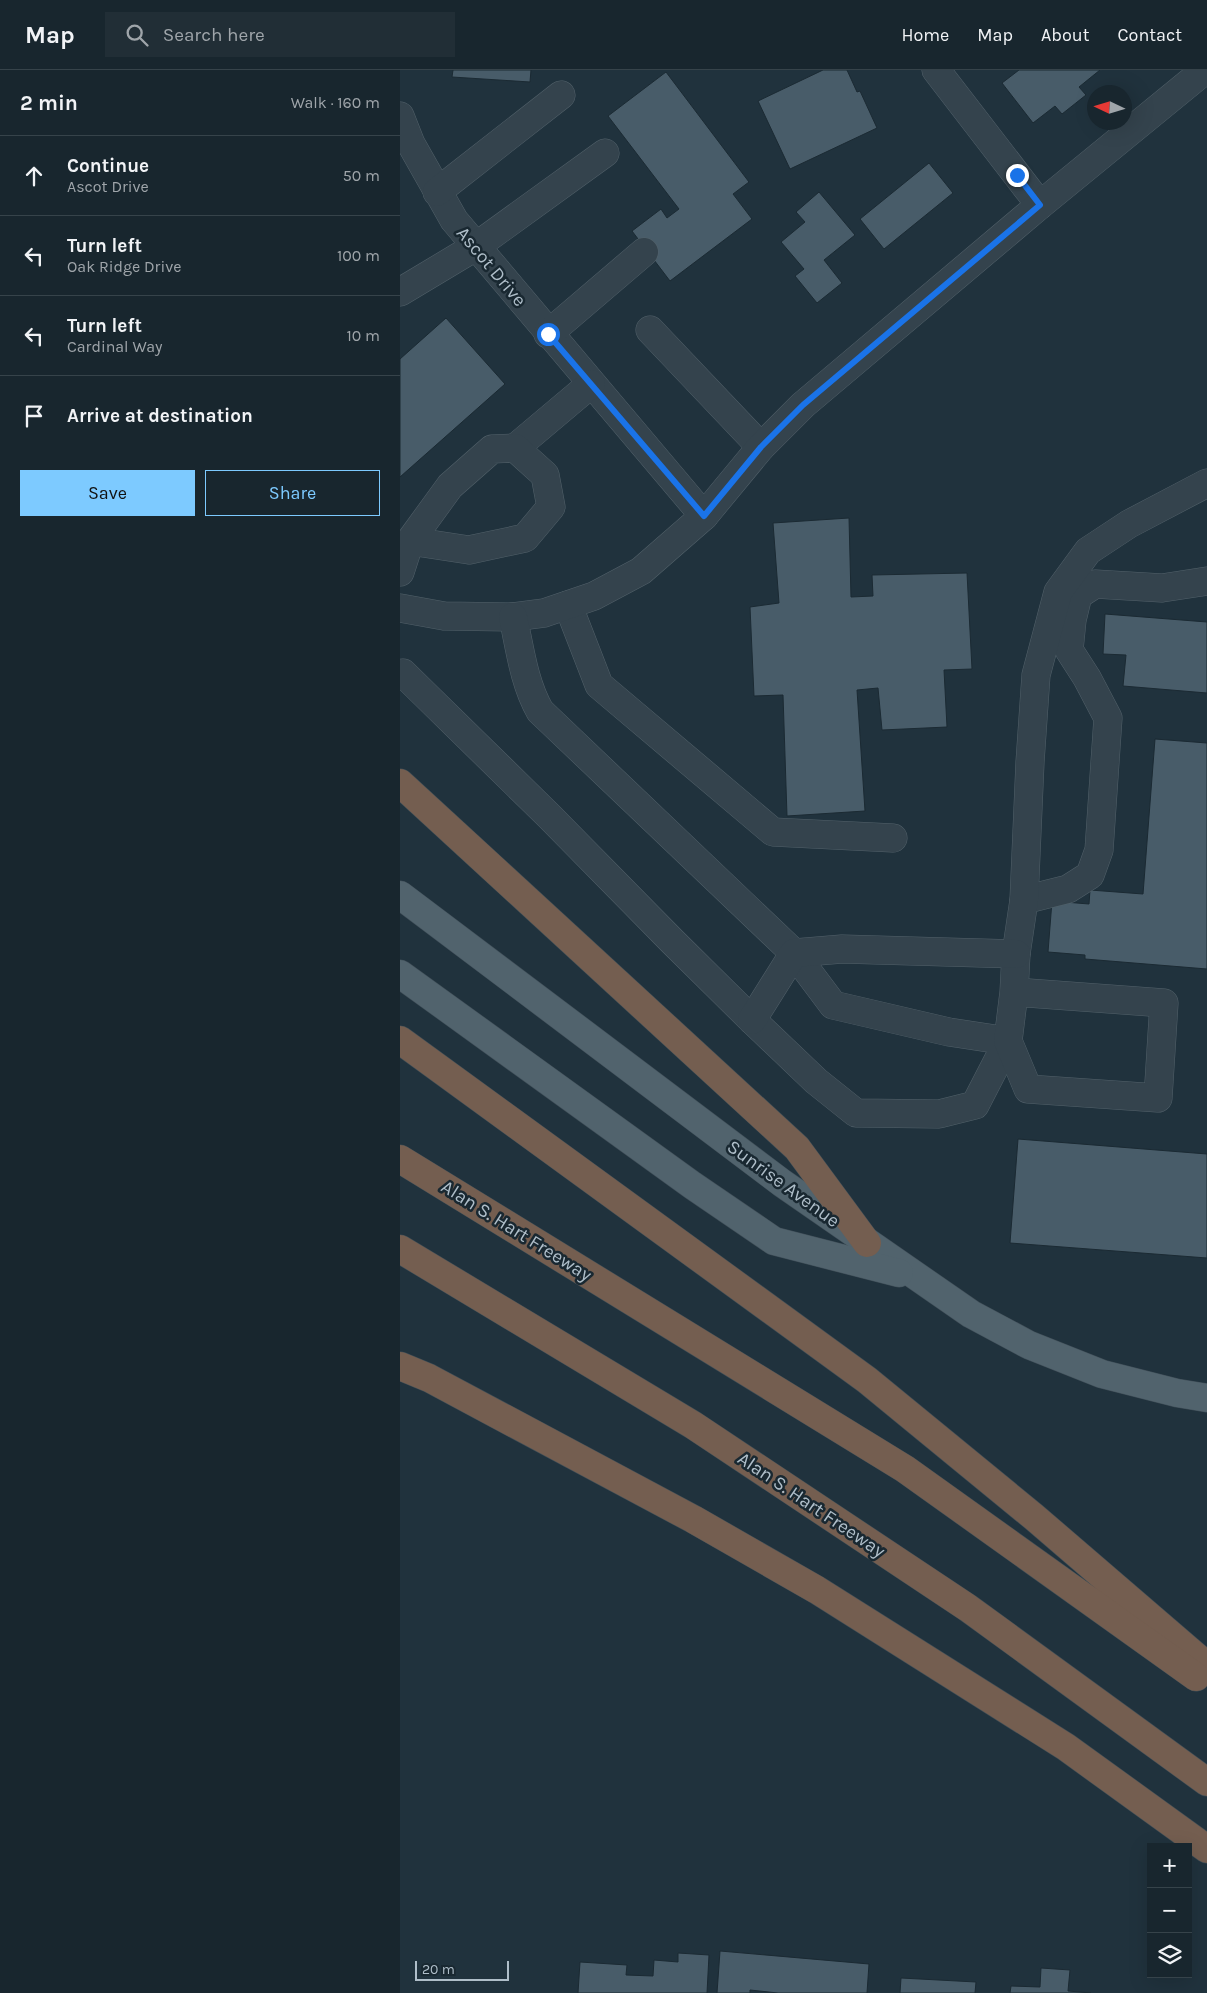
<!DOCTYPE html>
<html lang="en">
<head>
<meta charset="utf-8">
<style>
	:root { --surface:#18262e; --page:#212e36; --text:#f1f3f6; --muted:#9fa5aa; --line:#36434a; --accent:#7dcaff }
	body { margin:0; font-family:Karla,sans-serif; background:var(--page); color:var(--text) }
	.controls { position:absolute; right:15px; bottom:15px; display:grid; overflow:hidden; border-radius:0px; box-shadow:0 5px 20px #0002 }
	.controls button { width:45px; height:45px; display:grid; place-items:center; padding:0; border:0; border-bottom:1px solid var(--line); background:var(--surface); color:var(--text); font:25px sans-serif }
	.compass { position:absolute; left:687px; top:15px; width:45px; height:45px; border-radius:50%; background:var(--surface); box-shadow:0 5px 20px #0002; rotate:274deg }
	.scale { position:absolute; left:15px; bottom:12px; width:94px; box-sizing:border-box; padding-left:5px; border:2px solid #afbec9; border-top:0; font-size:14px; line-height:18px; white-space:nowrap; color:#afbec9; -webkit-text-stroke:4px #192831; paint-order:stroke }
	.stop { position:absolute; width:15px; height:15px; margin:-11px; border:4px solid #1a73e8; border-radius:50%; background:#fff }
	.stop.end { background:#1a73e8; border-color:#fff; box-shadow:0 1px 5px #0008 }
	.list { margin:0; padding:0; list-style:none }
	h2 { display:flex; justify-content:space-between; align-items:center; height:65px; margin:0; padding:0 20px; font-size:21px }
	h2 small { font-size:16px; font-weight:400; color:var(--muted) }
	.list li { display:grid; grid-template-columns:32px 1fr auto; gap:15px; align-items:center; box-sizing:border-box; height:80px; padding:0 20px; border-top:1px solid var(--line) }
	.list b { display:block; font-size:19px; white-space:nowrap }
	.list p { margin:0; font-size:16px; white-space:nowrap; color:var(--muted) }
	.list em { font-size:16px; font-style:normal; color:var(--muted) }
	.actions { display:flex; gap:10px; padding:15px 20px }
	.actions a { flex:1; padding:11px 0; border:1px solid var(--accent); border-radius:0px; text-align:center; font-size:18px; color:var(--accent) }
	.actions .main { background:var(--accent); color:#111 }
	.icon { flex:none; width:28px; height:28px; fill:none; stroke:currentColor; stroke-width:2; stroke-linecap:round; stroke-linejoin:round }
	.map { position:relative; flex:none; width:807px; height:1923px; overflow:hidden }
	header { display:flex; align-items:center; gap:30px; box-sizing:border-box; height:70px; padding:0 25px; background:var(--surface); border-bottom:1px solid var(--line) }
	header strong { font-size:24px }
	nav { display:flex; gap:28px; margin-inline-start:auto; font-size:18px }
	.search { width:350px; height:45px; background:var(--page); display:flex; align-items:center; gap:12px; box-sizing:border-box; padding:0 18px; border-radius:0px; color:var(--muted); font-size:19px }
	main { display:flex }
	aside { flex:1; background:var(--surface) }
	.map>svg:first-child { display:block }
	.building { fill:#485c69; stroke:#1b2a33 }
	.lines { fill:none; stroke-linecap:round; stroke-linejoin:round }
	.minor-casing { stroke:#52616a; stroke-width:29 }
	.major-casing { stroke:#404f59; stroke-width:29 }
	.highway-casing { stroke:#3f4e57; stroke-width:29 }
	.minor { stroke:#34434d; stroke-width:28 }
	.major { stroke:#51636d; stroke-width:28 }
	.highway { stroke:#745e50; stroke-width:28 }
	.route { stroke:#1a73e8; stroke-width:6 }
	.labels { text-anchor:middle; stroke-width:5; stroke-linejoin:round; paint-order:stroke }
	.street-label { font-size:19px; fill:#afbec9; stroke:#192831 }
</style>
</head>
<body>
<header>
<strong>Map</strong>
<div class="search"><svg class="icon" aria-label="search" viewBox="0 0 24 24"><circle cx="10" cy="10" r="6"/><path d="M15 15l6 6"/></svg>Search here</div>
<nav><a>Home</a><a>Map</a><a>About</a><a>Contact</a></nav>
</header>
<main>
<aside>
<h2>2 min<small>Walk · 160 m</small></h2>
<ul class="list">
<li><svg class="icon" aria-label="ahead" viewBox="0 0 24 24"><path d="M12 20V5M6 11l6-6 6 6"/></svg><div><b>Continue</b><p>Ascot Drive</p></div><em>50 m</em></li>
<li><svg class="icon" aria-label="left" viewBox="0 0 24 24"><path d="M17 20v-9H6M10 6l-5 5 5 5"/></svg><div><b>Turn left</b><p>Oak Ridge Drive</p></div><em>100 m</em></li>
<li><svg class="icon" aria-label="left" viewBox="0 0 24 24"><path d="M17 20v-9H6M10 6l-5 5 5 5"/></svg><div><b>Turn left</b><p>Cardinal Way</p></div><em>10 m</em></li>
<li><svg class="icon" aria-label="arrive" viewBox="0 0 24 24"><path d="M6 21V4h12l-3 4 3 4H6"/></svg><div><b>Arrive at destination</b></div></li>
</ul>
<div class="actions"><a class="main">Save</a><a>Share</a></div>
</aside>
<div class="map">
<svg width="807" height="1923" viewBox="0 0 807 1923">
	<rect width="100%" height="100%" fill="#20323d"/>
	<g class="building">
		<polygon points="53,0 131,0 130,12 52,7"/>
		<polygon points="423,0 447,0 457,22 460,21 477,58 390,99 358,31"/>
		<polygon points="619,0 700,0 679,17 686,25 662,44 655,36 633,53 602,13"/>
		<polygon points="266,2 349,112 333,124 352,149 270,211 232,161 261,139 267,148 279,139 208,46"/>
		<polygon points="529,93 553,123 484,179 460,149"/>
		<polygon points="419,122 455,165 424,190 442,213 417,233 395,206 404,199 381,172 405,152 396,142"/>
		<polygon points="46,248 105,314 0,407 0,289"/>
		<polygon points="449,448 451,527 473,526 472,505 567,503 572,599 544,600 547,657 482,660 478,618 457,620 465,741 387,746 383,625 354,626 350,537 379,533 373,453"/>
		<polygon points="705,544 807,552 807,623 723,616 726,585 703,584"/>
		<polygon points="755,669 807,673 807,899 685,889 685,885 648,882 652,831 689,834 690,820 743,824"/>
		<polygon points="618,1069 807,1084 807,1188 610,1173"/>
		<polygon points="320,1881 469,1894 467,1923 378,1923 350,1920 350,1923 317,1923"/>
		<polygon points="278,1883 309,1885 307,1923 178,1923 180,1892 227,1895 226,1905 253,1906 254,1890 278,1892"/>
		<polygon points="641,1898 670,1900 668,1921 691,1923 610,1923 611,1916 640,1917"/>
		<polygon points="501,1908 576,1912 575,1923 500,1923"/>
	</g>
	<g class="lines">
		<defs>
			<g id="minor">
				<polyline points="536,0 640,135"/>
				<polyline points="0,46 11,74 54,150 304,446"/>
				<polyline points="37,122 161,25"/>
				<polyline points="0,222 75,177 205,83"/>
				<polyline points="250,260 361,377"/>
				<polyline points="148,264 244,182"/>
				<polyline points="115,378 191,314"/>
				<polyline points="0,502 10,471 50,416 92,379 115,378 145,405 151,437 125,468 69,480 10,471"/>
				<polyline points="168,535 199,615 373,762 493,768"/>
				<polyline points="0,538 44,546 113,547 144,543 194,526 241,501 304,446 361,377 403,335 640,135 805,0"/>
				<path d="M3 603 149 746 272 871 352 950 416 1011 456 1043 539 1044 575 1035 608 971 549 962 433 935 394 883 140 641C124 613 120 579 113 547"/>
				<polyline points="624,830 668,819 690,805 699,780 708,648 687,608 669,580 672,550 678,525 695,514 762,518 807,511"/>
				<polyline points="614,922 764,933 758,1028 628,1019 608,971 614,922 616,884 624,830 630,692 636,605 658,522 688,481 729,454 807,413"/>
				<polyline points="352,950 394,883 442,879 616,884"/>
			</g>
			<g id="major">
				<polyline points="0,825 382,1113 571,1244 629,1275 702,1304 777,1323 807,1328"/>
				<polyline points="0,904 292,1115 374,1171 499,1203"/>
			</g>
			<g id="highway">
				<polyline points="0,713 397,1078 467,1173"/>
				<polyline points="0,970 467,1310 634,1447 807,1596"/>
				<polyline points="0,1089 505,1399 796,1607"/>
				<polyline points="0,1179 293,1355 568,1538 807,1712"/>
				<polyline points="0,1296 29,1308 293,1449 417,1520 666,1677 807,1779"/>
			</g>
		</defs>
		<use href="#minor" class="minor-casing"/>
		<use href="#major" class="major-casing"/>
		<use href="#highway" class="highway-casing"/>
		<use href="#minor" class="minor"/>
		<use href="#major" class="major"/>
		<use href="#highway" class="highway"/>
	</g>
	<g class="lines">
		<polyline class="route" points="148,264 304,446 361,377 403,335 640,135 617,105"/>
	</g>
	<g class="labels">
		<g class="street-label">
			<text transform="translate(92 196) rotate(50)" y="7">Ascot Drive</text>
			<text transform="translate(384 1113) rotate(36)" y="7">Sunrise Avenue</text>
			<text transform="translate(117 1160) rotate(32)" y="7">Alan S. Hart Freeway</text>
			<text transform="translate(412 1434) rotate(34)" y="7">Alan S. Hart Freeway</text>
		</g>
	</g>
</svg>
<div class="controls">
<button>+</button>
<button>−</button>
<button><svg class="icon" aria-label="layers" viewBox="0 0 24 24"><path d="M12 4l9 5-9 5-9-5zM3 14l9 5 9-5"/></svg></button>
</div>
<svg class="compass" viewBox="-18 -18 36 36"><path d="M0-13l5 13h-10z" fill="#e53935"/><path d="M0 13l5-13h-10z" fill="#9fa5aa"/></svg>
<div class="scale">20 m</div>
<div class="stop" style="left:148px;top:264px"></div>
<div class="stop end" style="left:617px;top:105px"></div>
</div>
</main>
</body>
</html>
